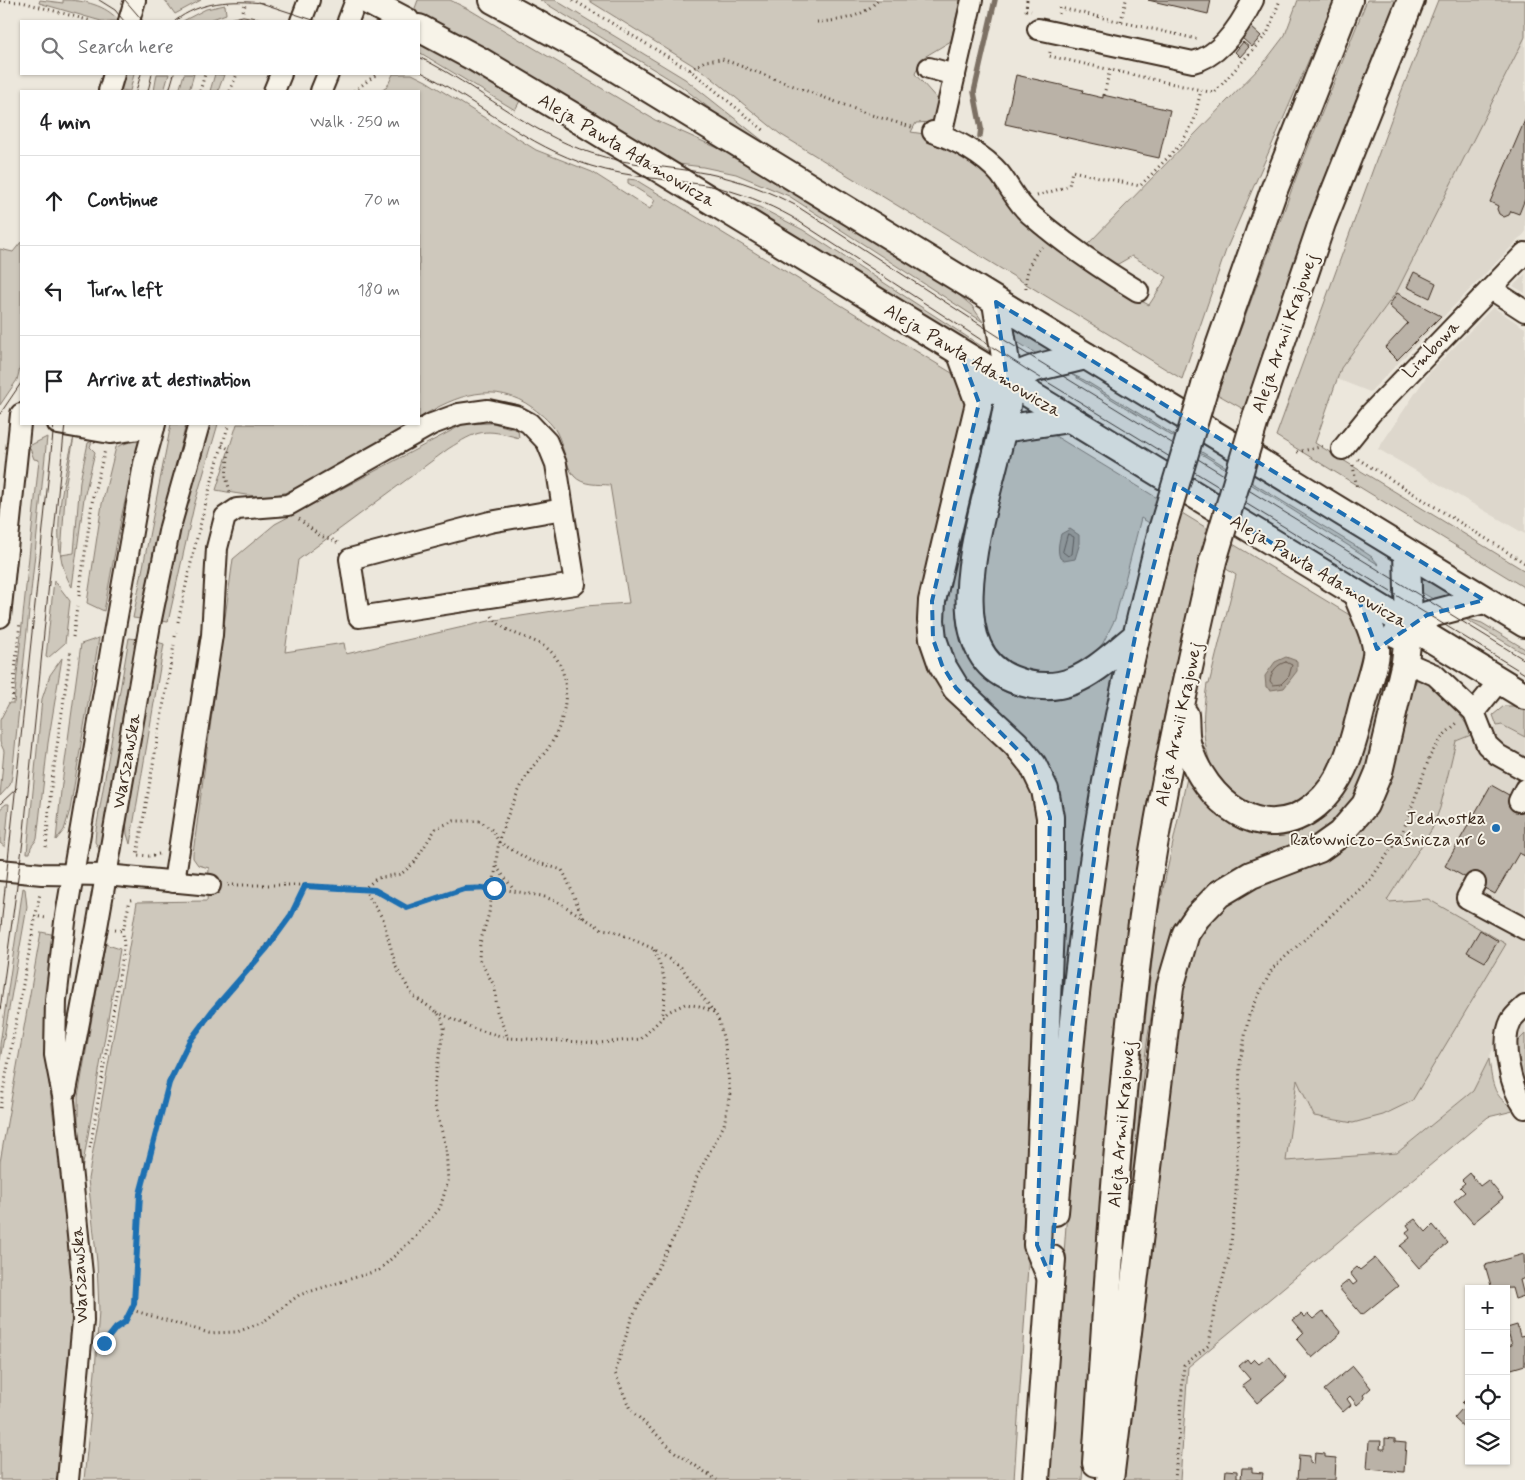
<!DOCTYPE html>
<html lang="en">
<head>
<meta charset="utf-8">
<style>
	:root { --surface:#fff; --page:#f2f2f2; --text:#202124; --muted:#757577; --line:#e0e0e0 }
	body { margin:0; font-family:Mynerve,sans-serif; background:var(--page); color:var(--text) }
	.controls { position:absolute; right:15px; bottom:15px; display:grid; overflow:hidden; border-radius:0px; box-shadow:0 1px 4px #0004 }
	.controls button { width:45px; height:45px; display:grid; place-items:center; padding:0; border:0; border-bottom:1px solid var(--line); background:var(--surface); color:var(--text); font:25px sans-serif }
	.stop { position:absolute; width:15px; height:15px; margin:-11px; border:4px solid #1f6fb2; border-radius:50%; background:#fff }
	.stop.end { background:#1f6fb2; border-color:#fff; box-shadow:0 1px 5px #0008 }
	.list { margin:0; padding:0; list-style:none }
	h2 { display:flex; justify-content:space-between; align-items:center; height:65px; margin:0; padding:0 20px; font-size:21px }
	h2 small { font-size:16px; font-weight:400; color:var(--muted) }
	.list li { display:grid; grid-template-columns:32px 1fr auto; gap:15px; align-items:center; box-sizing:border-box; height:90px; padding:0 20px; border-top:1px solid var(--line) }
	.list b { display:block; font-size:19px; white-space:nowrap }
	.list em { font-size:16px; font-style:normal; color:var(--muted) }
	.icon { flex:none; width:28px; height:28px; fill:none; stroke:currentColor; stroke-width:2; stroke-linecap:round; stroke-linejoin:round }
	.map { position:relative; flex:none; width:1525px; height:1480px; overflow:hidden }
	.search { position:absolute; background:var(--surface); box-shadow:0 1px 4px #0004; left:20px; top:20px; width:400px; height:55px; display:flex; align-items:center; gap:12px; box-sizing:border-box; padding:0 18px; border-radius:0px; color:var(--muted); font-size:19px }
	.panel { position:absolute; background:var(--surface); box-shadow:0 1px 4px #0004; left:20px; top:90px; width:400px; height:335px; border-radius:0px }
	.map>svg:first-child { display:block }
	.built { fill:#ddd7cc }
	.green { fill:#cec8bc; stroke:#84796d }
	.water { fill:#a89f93; stroke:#7c7064 }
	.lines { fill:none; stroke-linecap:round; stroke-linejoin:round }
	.shore { stroke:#67594d; stroke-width:1 }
	.stream { stroke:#7c7064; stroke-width:5.5 }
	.building { fill:#bab2a7; stroke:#3b2a1e }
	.minor-casing { stroke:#3b2a1e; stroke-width:24 }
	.major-casing { stroke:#3b2a1e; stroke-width:30 }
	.path { stroke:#3b2a1e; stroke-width:3; stroke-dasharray:1 4; stroke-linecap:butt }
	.minor { stroke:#f7f3e8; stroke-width:20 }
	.major { stroke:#f7f3e8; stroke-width:26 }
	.tram { stroke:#3b2a1e; stroke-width:1 }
	.major-bridge-casing { stroke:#3b2a1e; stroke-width:30; stroke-linecap:butt }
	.major-bridge { stroke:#f7f3e8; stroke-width:26 }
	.route { stroke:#1f6fb2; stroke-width:6 }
	.marked { fill:#1f6fb2; fill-opacity:0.2; stroke:#1f6fb2; stroke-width:4; stroke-dasharray:10 6; stroke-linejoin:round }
	.poi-dot { fill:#1f6fb2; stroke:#f7f3e8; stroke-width:2 }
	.labels { text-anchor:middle; stroke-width:4; stroke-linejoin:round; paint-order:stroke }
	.street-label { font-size:18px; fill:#3b2a1e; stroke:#f7f3e8 }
	.poi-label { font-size:18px; fill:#3b2a1e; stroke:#f7f3e8; text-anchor:end }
</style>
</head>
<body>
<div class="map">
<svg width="1525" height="1480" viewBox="0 0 1525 1480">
	<rect width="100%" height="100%" fill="#ece7dc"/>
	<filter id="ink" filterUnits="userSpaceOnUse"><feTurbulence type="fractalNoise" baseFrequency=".02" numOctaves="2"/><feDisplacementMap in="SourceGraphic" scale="10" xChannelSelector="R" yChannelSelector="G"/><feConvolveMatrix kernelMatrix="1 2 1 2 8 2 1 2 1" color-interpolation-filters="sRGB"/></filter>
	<g filter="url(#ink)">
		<g class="built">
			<polygon points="1525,37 1525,233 1370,392 1337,379 1341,368 1397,291"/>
			<polygon points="1525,274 1525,293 1513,286"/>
			<polygon points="1493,307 1525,328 1525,534 1378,449 1428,374"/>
			<polygon points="1502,725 1525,737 1525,1034 1518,1041 1497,1041 1473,1091 1397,1153 1286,1162 1317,937 1440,808 1456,741"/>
		</g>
		<g class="green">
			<path d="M40 0 63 3V0C84 0 106 5 119 21H101L39 3Z"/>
			<polygon points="165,0 201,0 175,14"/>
			<polygon points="418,0 450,0 470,10 655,120 731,154 948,286 972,306 983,322 789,196 736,174 703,167 670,163 458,35 414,11"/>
			<polygon points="540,0 555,0 685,79 777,152 737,130 681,86"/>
			<polygon points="588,0 960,0 951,41 921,59 915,74 938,100 933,122 916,123 911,132 931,135 955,146 1132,296 1149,305 1167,277 1132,256 1118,264 1105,263 1026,203 1032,201 1087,245 1263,64 1285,35 1298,0 1335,0 1226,250 1182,379 780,134 707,74"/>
			<polygon points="1367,0 1398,0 1245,410 1217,394 1297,175"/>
			<polygon points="1438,0 1525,0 1525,37 1397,291 1341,368 1315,443 1525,571 1525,588 1276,436 1400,95"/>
			<polygon points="225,5 226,14 207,21 183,21 206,9"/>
			<polygon points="419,39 521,99 515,110 419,52"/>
			<polygon points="124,74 134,74 130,91 119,90"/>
			<polygon points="157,74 169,74 164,91 154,91"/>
			<polygon points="184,74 194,74 189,91 179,91"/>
			<polygon points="215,74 224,75 218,91 210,91"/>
			<path d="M393 74H412L426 81 536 150 592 172 650 209 655 200 628 183V179L636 180 952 373 967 401 920 604 1004 746 1029 781 1041 824 1030 1236 1014 1480H84L95 1372 99 1310 97 1262 88 1179 137 902 207 901 209 868 198 865 193 858V853L233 559 275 524 464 424 493 423 518 430 519 438C484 428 478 430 448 449L298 560 285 652 344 643 346 654 489 621 585 606 629 603 610 485C598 484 583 486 574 476 565 465 564 446 557 433 552 423 542 415 533 408 495 380 456 395 419 418V91H381L387 87Z"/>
			<polygon points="721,195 759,207 803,230 998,357 1000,362"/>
			<polygon points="21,242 21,364 17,380 0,405 0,249 13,252"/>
			<polygon points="998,317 1062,355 1040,356 1006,335"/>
			<polygon points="1069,373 1084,380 1354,545 1372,557 1379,565 1275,499"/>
			<path d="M997 395 958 584C956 600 954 617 959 634 981 710 1067 721 1116 664L1075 899 1060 1006 1063 834 960 675 945 639 943 605 991 403Z"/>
			<polygon points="171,424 186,424 157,541 141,619 133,618"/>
			<polygon points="210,424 218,424 194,506 168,622 161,621 183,516"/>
			<path d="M237 424H408C374 444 307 492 270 496 253 497 233 493 216 490Z"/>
			<path d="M1052 434 1348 614C1357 622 1362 632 1364 644 1366 655 1360 670 1357 681 1350 713 1337 774 1310 795 1272 825 1222 803 1209 759 1201 734 1203 709 1207 684H1209L1236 575 1202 554 1167 699 1142 838 1107 1137 1082 1480H1048L1070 1169 1094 938 1110 833 1138 694 1163 581 1175 538 1141 518 1115 619 1103 643 1089 659 1062 674 1023 672 999 656 986 638 979 577 1009 449 1015 440Z"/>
			<polygon points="47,437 12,776 10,785 0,796 4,751 0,742 0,720 9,703 14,703 39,460 34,459 29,446"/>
			<path d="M74 437 66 482 61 555 74 553 80 481 88 443 92 441 90 447 95 452 84 498 72 587C47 548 63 480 74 437Z"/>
			<polygon points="138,439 139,441 122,514 104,611 87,603 102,504 116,447"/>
			<polygon points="1411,569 1461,598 1438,602 1416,589"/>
			<polygon points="54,580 70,601 65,643 48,658 46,657"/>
			<polygon points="1462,617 1482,623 1525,649 1525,654"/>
			<polygon points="99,638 70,810 64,830 56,840 61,791 81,644"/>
			<polygon points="129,638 137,639 101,847 99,849 95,842 96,830"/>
			<polygon points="157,642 164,644 130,844 127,834 126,818"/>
			<polygon points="62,658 48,743 37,839 31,847 30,853 27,853 42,699 50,675"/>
			<path d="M1391 665 1366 771 1356 796 1338 820 1169 945C1144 1020 1141 1100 1133 1178L1130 1184 1138 1084 1157 917 1188 773C1197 800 1217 821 1245 830 1257 834 1269 832 1282 831 1302 829 1319 823 1332 808 1344 793 1348 773 1354 755 1363 727 1373 698 1382 669Z"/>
			<path d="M1418 678C1435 684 1466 717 1471 735L1456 741 1440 808 1432 829 1387 900 1389 902 1428 899 1506 944 1412 1101 1383 1115 1353 1123 1314 1116 1297 1080 1286 1161 1397 1153 1473 1091 1489 1059C1492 1080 1492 1096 1512 1107L1513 1111 1488 1117 1188 1367 1180 1480H1122L1177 1010C1182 991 1184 969 1191 950 1212 894 1275 878 1325 858Z"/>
			<polygon points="1504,706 1513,706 1525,709 1525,737 1502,725 1497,726 1493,715"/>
			<polygon points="6,804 9,804 5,847 0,843 0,809"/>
			<polygon points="23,888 25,889 27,907 0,1060 0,1044"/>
			<polygon points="41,932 56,935 47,1034 48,1075 68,1229 73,1304 71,1352 58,1480 0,1480 0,1162"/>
			<polygon points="105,944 120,949 81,1176 78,1140 78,1097"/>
			<polygon points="1525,1034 1525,1090 1513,1040 1518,1041"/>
		</g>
		<g class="water">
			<path d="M1070 529 1079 535V546L1075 559 1064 561 1060 558C1057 550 1059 542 1061 534Z"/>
			<polygon points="1286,657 1297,661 1297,671 1284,688 1271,690 1266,687 1265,676 1275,662"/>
		</g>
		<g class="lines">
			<g class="shore">
				<polygon points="1068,534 1074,537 1072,554 1068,556 1063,552"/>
				<path d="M1286 662 1292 665 1289 676 1281 684 1273 685 1270 681C1271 672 1277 664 1286 662Z"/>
			</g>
			<polyline class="stream" points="980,136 981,128 974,92 995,0"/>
		</g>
		<g class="building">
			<polygon points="1148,0 1211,0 1208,14"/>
			<polygon points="1251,27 1261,36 1252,47 1242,38"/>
			<polygon points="1243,42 1249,47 1240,57 1235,52"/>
			<polygon points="1016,75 1083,90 1082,93 1103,98 1103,95 1170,110 1159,158 1005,124"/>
			<polygon points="1525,120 1525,199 1519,214 1511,211 1509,215 1504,217 1499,214 1497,209 1498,206 1490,202"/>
			<polygon points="1414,272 1436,283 1430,298 1407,287"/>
			<polygon points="1397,293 1441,316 1397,360 1385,348 1408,323 1389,306"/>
			<polygon points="1491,785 1525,804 1525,856 1519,853 1495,894 1445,866"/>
			<polygon points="1480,930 1498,941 1485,962 1467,952"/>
			<polygon points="1470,1173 1480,1186 1488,1180 1503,1198 1473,1223 1454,1201 1465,1192 1460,1187 1465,1183 1462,1180"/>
			<polygon points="1415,1219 1426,1232 1433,1225 1448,1243 1419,1268 1400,1246 1410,1238 1406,1232 1410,1229 1407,1225"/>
			<polygon points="1524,1254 1525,1278 1520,1280 1524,1296 1515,1299 1512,1288 1492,1289 1485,1265"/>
			<polygon points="1375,1258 1398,1286 1362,1315 1339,1288 1349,1280 1353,1285 1357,1282 1350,1273 1357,1267 1360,1270"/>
			<polygon points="1323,1311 1341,1333 1312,1358 1297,1340 1304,1333 1293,1320 1301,1314 1304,1317 1308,1314 1313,1319"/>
			<polygon points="1517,1325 1520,1336 1525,1335 1525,1365 1508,1370 1506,1346 1512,1345 1507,1328"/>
			<polygon points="1269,1356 1287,1378 1257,1403 1242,1385 1250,1379 1239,1366 1247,1359 1250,1363 1254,1359 1259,1364"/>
			<polygon points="1353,1366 1371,1388 1363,1395 1365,1398 1357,1405 1350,1396 1347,1399 1351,1405 1343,1412 1324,1390"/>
			<polygon points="1469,1396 1469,1409 1462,1403"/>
			<polygon points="1462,1409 1467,1414 1469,1412 1469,1432 1454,1418"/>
			<polygon points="1385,1438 1395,1439 1395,1442 1406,1443 1404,1472 1367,1469 1369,1441 1381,1441 1380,1449 1385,1449"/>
			<polygon points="1315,1453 1325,1454 1325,1457 1336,1458 1335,1480 1297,1480 1299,1455 1310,1456 1310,1463 1314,1464"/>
			<polygon points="1242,1468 1252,1468 1252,1472 1263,1473 1262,1480 1225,1480 1226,1470 1237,1471 1237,1478 1241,1479"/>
		</g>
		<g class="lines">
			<defs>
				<g id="minor">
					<polyline points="129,21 135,0"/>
					<polyline points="301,21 309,0"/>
					<polyline points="348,21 356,0"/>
					<path d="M1038 29 1193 62C1221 56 1241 24 1253 0"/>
					<polyline points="929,68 955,75"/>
					<polyline points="109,91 114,74"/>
					<polyline points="274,91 281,74"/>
					<polyline points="321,91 328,74"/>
					<path d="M933 132C956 140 984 155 1000 174 1010 187 1017 203 1030 214 1063 243 1100 268 1138 291"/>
					<polyline points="941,135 972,0"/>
					<polyline points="1491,289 1525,311"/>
					<polyline points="58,424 110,433 154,427"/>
					<polyline points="1342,449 1371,413 1525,253"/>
					<polyline points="0,617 21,414"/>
					<polyline points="1405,662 1435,675 1474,712 1487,745 1498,755 1525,770"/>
					<polyline points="1474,712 1499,681"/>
					<polyline points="1519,801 1525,789"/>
					<polyline points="0,870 42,874 106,875 210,885"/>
					<polyline points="174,882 212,635 217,548 225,517 237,509 288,505 432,424 459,414 488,410 516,416 529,423 547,442 556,464 563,509 490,522 350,559 359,617 575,584 563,509"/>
					<polyline points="1475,883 1467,898 1525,929"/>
					<path d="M1525 1006C1521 1010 1514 1015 1511 1021 1500 1043 1511 1089 1525 1108"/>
					<polyline points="66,1091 97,927 150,624 170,527 199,424"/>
					<polyline points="68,1480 83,1321 82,1274 64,1101 55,1055 56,1000 65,922 114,633 144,464 155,424"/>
				</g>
				<g id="major">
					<polyline points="366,0 406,21"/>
					<polyline points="493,0 587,51 1525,624"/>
					<polyline points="419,28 477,59 576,118 1525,696"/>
					<path d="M996 302C1000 332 1009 366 1008 396 1004 464 921 643 1012 679 1067 701 1095 669 1135 637"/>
					<polyline points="961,354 979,403 943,553 932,601 931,620 933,639 942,665 956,688 1016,744 1033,765 1045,790 1050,817 1050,927 1037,1245 1050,1276"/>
					<polyline points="1205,386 1274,190 1349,0"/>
					<path d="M995 390C1024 366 1051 365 1086 356"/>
					<polyline points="1256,417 1322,223 1411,0"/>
					<polyline points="1002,429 1069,419"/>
					<polyline points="1397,634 1427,615 1484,600"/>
					<path d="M1185 715C1186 725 1185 737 1188 746 1204 800 1262 849 1316 805 1346 780 1354 739 1363 703 1366 692 1378 658 1376 648 1374 631 1363 612 1357 595"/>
					<path d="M1055 1212C1066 1084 1078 956 1098 829 1114 728 1137 629 1162 530"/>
					<path d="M1096 1463C1107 1299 1116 1134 1136 970 1152 832 1182 696 1213 561"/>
					<polyline points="1036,1480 1052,1259"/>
					<polyline points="1110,1480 1170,987 1186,933 1197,917 1219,894 1251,875 1319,849 1340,834 1365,805 1379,772 1405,662 1409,625 1407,553"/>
				</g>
			</defs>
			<use href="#minor" class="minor-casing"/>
			<use href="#major" class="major-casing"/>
			<g class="path">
				<polyline points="573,0 690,70 766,132"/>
				<polyline points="1027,0 1026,10 1031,11"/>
				<polyline points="0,1 22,2 91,21"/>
				<polyline points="243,11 245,5"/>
				<polyline points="1059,14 1060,8 1197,39"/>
				<polyline points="1121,21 1126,0"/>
				<path d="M817 22C836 21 865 18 877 0"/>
				<polyline points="1050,52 1049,56 1214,93 1267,34 1280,0"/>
				<polyline points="690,70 705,61 722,59 868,114 915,128"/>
				<polyline points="200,91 205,74"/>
				<polyline points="230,91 237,74"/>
				<polyline points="354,91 377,74"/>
				<polyline points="1104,95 1110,69"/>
				<polyline points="1037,196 1069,186 1072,171 1140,186 1181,144 1194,121 1201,90"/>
				<path d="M1026 288C1025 273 1031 257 1042 247"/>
				<polyline points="222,445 229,449 226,476 230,492"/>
				<polyline points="1297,452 1325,446"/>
				<polyline points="1358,459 1525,563"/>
				<polyline points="1353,465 1357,489"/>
				<polyline points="299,519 320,536 336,541 339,545"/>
				<polyline points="79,596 93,496 105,450"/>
				<path d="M492 616C507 640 543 634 558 661 573 687 564 726 547 750 540 759 531 767 526 777 511 805 497 835 496 866L514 890"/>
				<path d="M178 622C192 555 208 489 229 424"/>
				<polyline points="73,637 77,607"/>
				<polyline points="175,637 176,632"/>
				<polyline points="12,701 20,622"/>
				<polyline points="46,847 51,788 71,649"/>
				<polyline points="159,854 149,856 137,855 174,645"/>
				<polyline points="496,867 489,913 480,943 479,959 495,987 497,1011 508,1038"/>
				<polyline points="228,885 297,885 375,890 407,908 464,889 490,887 542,896 558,902 602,929 614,931 654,949 673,962 682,968 718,1018 725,1045 730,1093 724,1125 697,1176 686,1214 631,1319 615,1373 630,1409 675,1452 717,1480"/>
				<polyline points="34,916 46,918"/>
				<polyline points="115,930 123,931 130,900 135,899"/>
				<path d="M654 950C667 980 667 986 662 1018"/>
				<polyline points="437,1012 475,1029 508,1038 599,1043 641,1039 668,1012 685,1004 699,1006 714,1012"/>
				<polyline points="0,1108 40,893"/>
				<polyline points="90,1148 124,948 123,931"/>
				<path d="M132 1310 209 1333 237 1332 263 1322 299 1295 379 1270 415 1237 440 1208 448 1181 446 1147 435 1107 434 1085 444 1028 442 1019 437 1012 413 996 396 967 383 919 364 889 377 878 401 874 414 863 436 828 454 821H480L492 830 499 842 529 860 562 870C571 886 575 901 583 917"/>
				<polyline points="100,1345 104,1343 116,1327 125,1322 131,1314 134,1304 140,1194 169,1083 189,1042 291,915 305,886"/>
				<polyline points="1175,1480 1184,1365 1209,1345 1214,1311 1230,1253 1236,1193 1240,1062 1249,1015 1272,969 1371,879 1403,831 1430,756 1443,736 1457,723"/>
			</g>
			<use href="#minor" class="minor"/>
			<use href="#major" class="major"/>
			<g class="tram">
				<polyline points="99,0 115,10 124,21"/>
				<polyline points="125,0 143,21"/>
				<polyline points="258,2 316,21"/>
				<path d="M175 21C200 1 232 0 263 3"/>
				<polyline points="219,21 243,16 277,21"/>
				<path d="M419 57C478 86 527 132 591 153 629 166 670 166 710 174 740 180 768 191 795 205L1001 338 1525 660"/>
				<path d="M419 71C478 101 527 146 591 166 630 178 671 179 711 186 739 192 767 203 792 217L1026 369 1525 674"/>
				<polyline points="136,91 141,74"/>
				<polyline points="148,91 152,74"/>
				<polyline points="169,91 174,74"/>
				<polyline points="0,414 21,383"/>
				<polyline points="0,804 17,788"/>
				<polyline points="0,936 54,424"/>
				<polyline points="0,1010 23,841 65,424"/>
			</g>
			<defs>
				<g id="major-bridge">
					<polyline points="1162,530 1205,386"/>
					<polyline points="1213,561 1256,417"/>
				</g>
			</defs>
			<use href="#major-bridge" class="major-bridge-casing"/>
			<use href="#major-bridge" class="major-bridge"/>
		</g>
	</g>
	<g class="lines" filter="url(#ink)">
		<polyline class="route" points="104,1343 116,1328 125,1322 134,1304 140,1194 169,1083 189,1042 213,1010 267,948 291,915 305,886 375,890 407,908 464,889 494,888"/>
	</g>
	<path class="marked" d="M996 302 1484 600 1427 615 1377 649 1357 595 1175 484 1135 637 1098 829 1071 1035 1050 1276 1037 1245 1050 817 1033 765 956 688 942 665 933 639 932 601 979 403 961 354 1007 380Z"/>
	<circle class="poi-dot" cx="1496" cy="828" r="5"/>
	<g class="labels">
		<g class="street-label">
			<text transform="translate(627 150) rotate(31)" y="6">Aleja Pawła Adamowicza</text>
			<text transform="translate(1284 333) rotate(-71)" y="6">Aleja Armii Krajowej</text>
			<text transform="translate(1431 349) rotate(-46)" y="6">Limbowa</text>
			<text transform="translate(973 360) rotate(31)" y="6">Aleja Pawła Adamowicza</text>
			<text transform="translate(1319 571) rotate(31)" y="6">Aleja Pawła Adamowicza</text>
			<text transform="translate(1178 724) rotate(-78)" y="6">Aleja Armii Krajowej</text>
			<text transform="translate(126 761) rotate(-80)" y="6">Warszawska</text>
			<text transform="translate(1121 1124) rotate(-85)" y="6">Aleja Armii Krajowej</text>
			<text transform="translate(79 1275) rotate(-93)" y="6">Warszawska</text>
		</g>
		<g class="poi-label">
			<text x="1486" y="824">Jednostka<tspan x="1486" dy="21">Ratowniczo-Gaśnicza nr 6</tspan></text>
		</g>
	</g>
</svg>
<div class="controls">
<button>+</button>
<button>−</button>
<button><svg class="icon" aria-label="locate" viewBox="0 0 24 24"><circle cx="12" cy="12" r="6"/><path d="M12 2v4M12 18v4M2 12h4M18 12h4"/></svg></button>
<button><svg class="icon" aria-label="layers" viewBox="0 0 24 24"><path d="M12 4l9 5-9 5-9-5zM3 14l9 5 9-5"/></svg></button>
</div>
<div class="stop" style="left:494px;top:888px"></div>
<div class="stop end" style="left:104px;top:1343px"></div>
<div class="search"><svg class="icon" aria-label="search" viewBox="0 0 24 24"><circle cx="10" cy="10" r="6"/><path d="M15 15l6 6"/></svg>Search here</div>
<section class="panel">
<h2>4 min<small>Walk · 250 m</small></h2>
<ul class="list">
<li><svg class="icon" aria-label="ahead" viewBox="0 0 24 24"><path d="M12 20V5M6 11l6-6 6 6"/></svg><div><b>Continue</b></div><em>70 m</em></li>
<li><svg class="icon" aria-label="left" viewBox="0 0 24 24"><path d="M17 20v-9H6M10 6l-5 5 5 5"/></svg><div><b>Turn left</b></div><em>180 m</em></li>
<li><svg class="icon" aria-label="arrive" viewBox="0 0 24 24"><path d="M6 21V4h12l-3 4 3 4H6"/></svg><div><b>Arrive at destination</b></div></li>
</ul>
</section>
</div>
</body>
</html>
